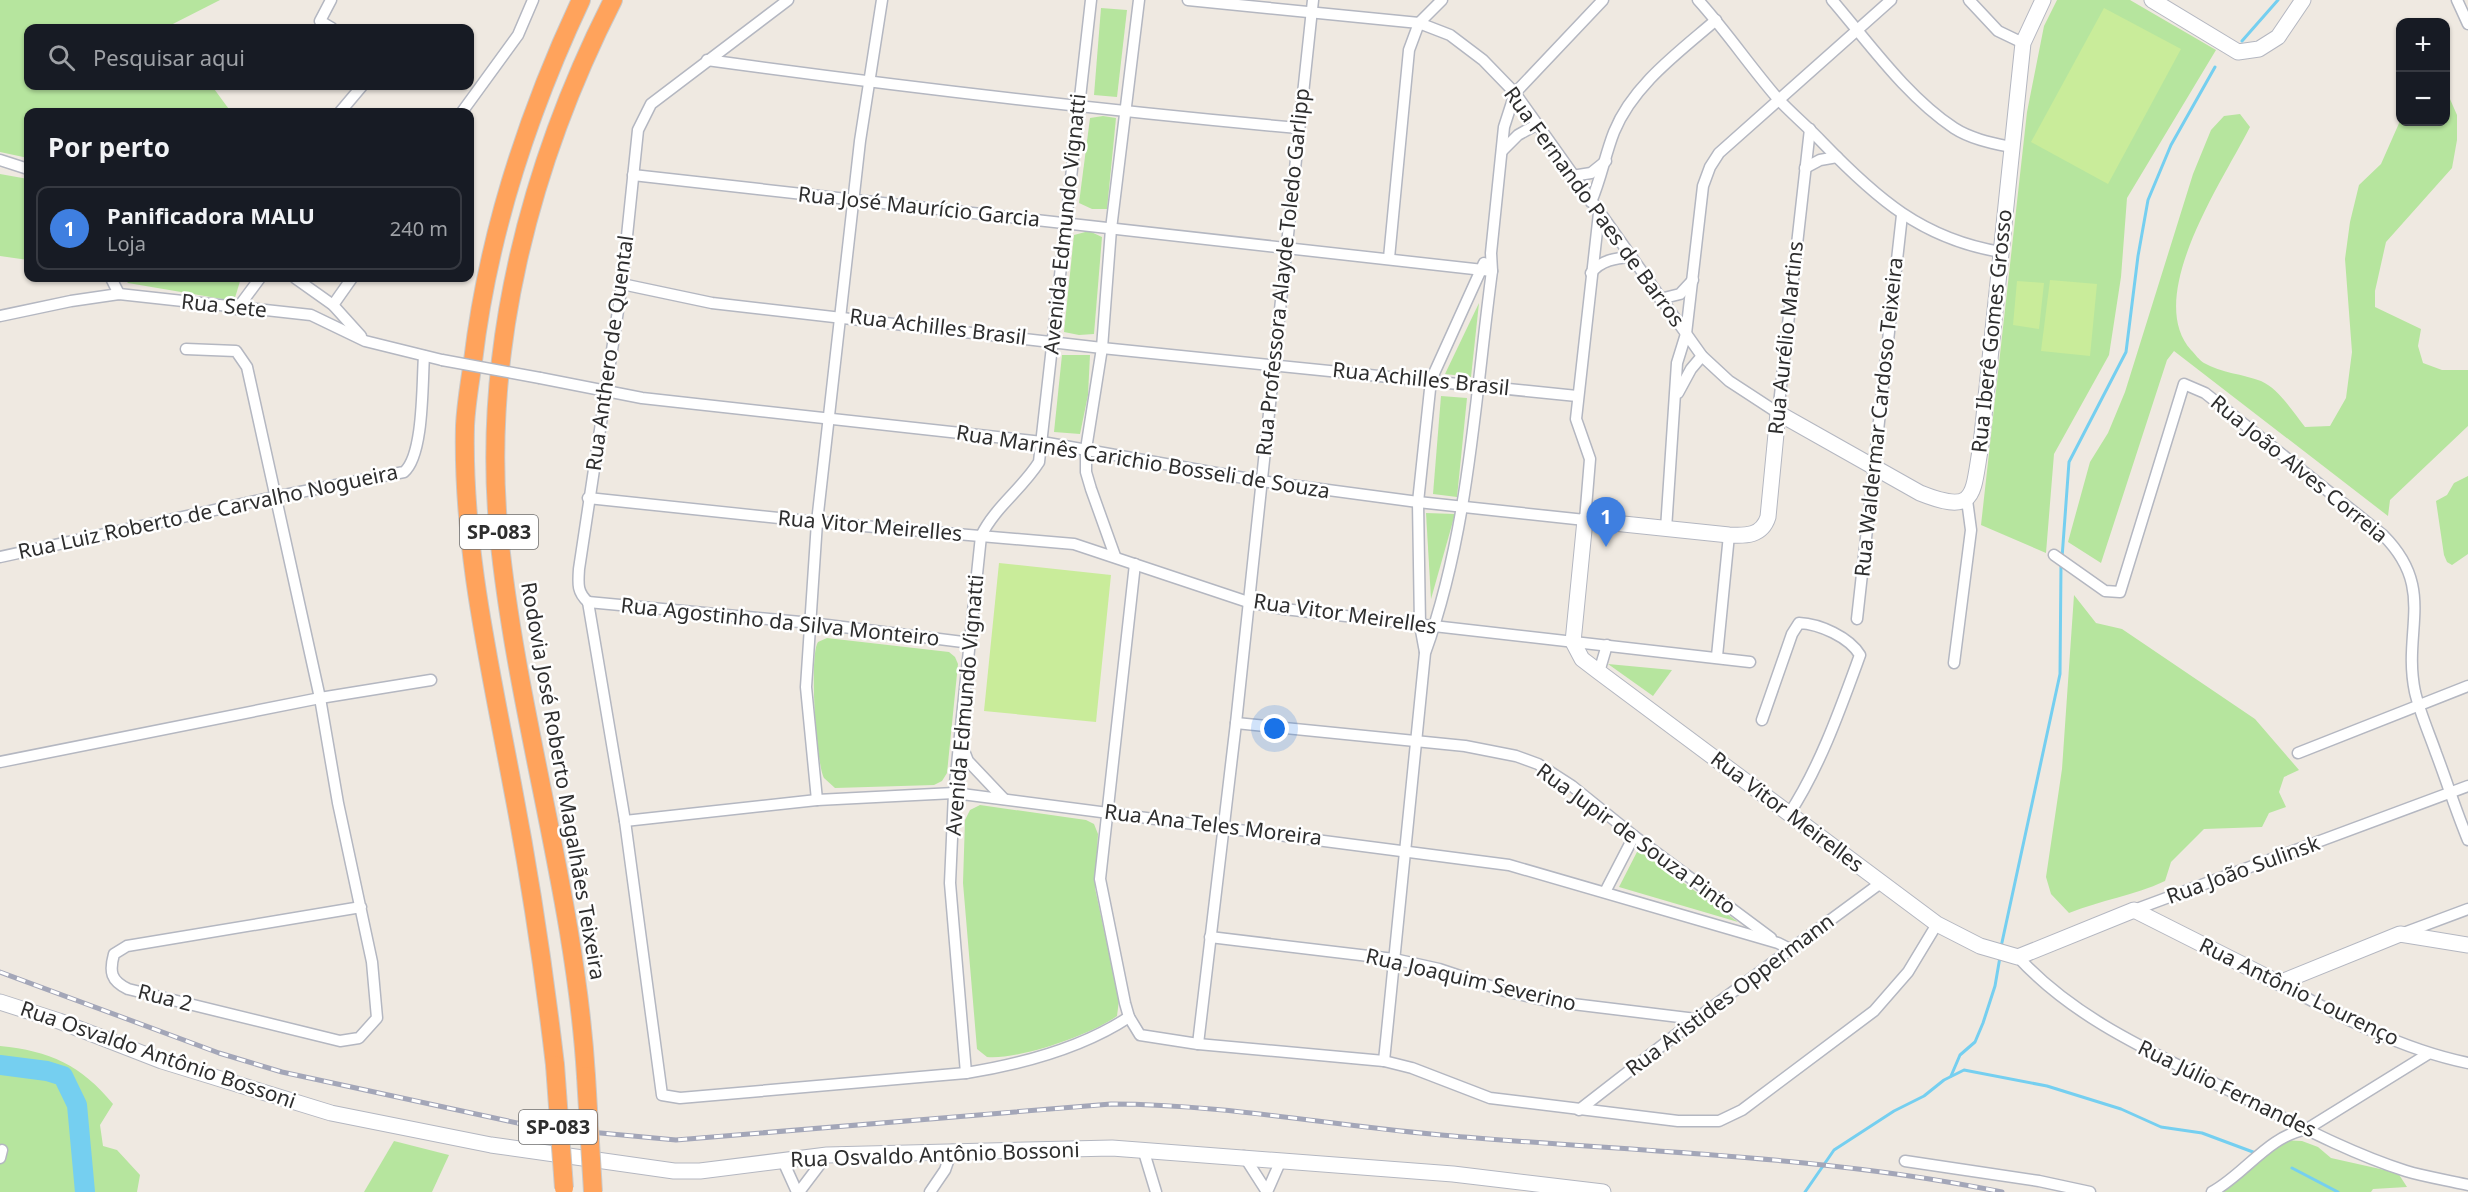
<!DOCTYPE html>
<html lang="pt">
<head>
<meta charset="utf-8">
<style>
	:root { --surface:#171b24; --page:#20242c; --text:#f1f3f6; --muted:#9ea1a6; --line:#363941; --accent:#8c9099 }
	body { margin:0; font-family:"Noto Sans",sans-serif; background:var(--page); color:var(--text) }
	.controls { position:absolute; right:18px; top:18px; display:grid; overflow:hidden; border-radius:12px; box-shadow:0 2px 4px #0004 }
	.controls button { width:54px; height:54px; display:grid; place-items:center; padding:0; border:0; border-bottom:2px solid var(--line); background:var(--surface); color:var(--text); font:30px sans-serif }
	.you { position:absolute; left:1275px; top:729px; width:21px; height:21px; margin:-15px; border:4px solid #fff; border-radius:50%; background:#1a73e8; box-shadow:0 0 0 9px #1a73e833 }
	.badge { display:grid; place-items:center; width:39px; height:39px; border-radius:50%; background:var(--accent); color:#fff; font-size:20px; font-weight:700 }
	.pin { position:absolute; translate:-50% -50px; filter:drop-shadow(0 2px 3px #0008) }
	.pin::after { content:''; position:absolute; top:32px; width:21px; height:18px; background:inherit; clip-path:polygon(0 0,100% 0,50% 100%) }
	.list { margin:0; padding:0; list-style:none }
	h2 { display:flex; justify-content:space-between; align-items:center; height:78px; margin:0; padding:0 24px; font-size:26px }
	h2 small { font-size:20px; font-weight:400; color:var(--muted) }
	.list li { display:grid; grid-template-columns:39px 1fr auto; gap:18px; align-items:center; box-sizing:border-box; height:84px; margin:0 12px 12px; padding:0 12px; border:2px solid var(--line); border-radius:12px }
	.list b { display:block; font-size:22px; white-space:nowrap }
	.list p { margin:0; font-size:20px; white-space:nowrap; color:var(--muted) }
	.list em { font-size:20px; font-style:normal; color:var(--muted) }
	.icon { flex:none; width:33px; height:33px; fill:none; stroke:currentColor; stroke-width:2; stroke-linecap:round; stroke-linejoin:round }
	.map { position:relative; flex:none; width:2468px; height:1192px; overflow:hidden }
	.search { position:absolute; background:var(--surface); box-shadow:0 2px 4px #0004; left:24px; top:24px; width:450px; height:66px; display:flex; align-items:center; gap:15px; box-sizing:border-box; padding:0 21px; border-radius:12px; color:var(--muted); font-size:22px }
	.panel { position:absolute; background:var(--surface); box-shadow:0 2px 4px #0004; left:24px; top:108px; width:450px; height:174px; border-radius:12px }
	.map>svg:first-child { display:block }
	.green { fill:#b6e59e }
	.pitch { fill:#c9ec9a }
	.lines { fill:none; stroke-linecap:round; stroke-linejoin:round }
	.stream { stroke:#75cff0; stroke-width:3 }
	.river { stroke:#75cff0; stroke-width:20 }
	.street-casing { stroke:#b4b7c1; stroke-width:13 }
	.secondary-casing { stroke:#b4b7c1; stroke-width:17 }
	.highway-casing { stroke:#c9c9c9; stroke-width:20 }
	.street { stroke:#fff; stroke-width:10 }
	.secondary { stroke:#fff; stroke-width:15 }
	.highway { stroke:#ffa35c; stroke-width:18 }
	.rail-casing { stroke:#a3a6b8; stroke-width:5 }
	.rail { stroke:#fff; stroke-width:3; stroke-dasharray:9; stroke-linecap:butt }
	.street-bridge-casing { stroke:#b4b7c1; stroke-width:13; stroke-linecap:butt }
	.highway-bridge-casing { stroke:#c9c9c9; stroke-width:20; stroke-linecap:butt }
	.street-bridge { stroke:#fff; stroke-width:10 }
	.highway-bridge { stroke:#ffa35c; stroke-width:18 }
	.labels { text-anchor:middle; stroke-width:5; stroke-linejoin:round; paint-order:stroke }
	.shield { fill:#fff; stroke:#6d6d6d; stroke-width:1.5 }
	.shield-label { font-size:20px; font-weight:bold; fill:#2e2e2e }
	.street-label { font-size:21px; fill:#2e2e2e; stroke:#fff }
</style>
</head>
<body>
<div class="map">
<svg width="2468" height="1192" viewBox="0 0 2468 1192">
	<rect width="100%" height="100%" fill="#efe9e1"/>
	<g class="green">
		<polygon points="0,0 220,0 165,28 28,28 28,86 212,86 231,112 28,112 28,158 0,152"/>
		<polygon points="2057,0 2130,0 2216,50 2127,198 2121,277 2109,355 2054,454 2046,553 1981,525 2027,112 2044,26"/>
		<polygon points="1101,8 1127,10 1117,97 1094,95"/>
		<path d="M2446 90 2457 115V140L2452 168 2386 242 2375 291V307L2421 329 2418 346 2423 363 2442 370H2468V426L2390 500 2388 516 2174 351 2167 360 2101 563 2068 542 2090 462 2108 433 2125 392 2193 174 2211 130 2224 116 2240 114 2250 127C2224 179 2143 296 2191 350 2195 354 2199 360 2204 363 2221 373 2243 374 2261 381 2279 389 2293 412 2305 427L2330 426 2346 398 2352 352 2345 259 2350 222 2359 185 2381 164 2400 121 2446 122Z"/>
		<polygon points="1103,116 1116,118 1107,209 1092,209 1079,203 1090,118"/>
		<polygon points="0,174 28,179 28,260 0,256"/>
		<polygon points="1089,231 1102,237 1094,334 1079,335 1064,332 1074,235"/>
		<polygon points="124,278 241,278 234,301 128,283"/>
		<polygon points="1479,303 1471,377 1445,374"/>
		<polygon points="1062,355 1090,355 1088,395 1080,434 1054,432"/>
		<polygon points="1441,396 1467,398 1457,497 1433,494"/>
		<polygon points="2468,476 2468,554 2452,565 2447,562 2444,555 2436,501 2447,495 2454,483"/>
		<polygon points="1426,513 1455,514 1431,599"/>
		<path d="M2074 595 2096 623 2122 629 2255 719 2299 770 2284 777 2279 792 2286 807 2269 813 2262 827 2204 829 2171 862 2165 881C2133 896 2101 900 2069 913L2051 894 2046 877 2062 769Z"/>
		<path d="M827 638 949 652 955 657 958 664 947 773 942 781 934 785 835 788 824 778C816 764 809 654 818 642Z"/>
		<polygon points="1608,664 1672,670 1653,696"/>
		<path d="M980 805 1086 820 1094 824 1098 834 1095 888 1119 1000 1117 1016C1091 1035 1018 1060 987 1057L977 1049 963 883 965 820 970 810Z"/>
		<polygon points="1638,850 1738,922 1619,887"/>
		<path d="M0 1046C50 1051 81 1065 113 1104L100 1125 103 1146 117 1150 140 1175 137 1192H0Z"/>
		<polygon points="2278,1140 2302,1141 2318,1147 2331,1158 2398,1173 2407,1187 2373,1189 2371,1192 2215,1192"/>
		<polygon points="394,1141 449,1155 432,1192 364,1192"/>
	</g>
	<g class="pitch">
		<polygon points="2104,8 2181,49 2108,184 2031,142"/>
		<polygon points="2050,280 2097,284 2090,356 2041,351"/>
		<polygon points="2017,281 2044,283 2039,329 2013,325"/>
		<polygon points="999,563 1111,575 1096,722 984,711"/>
	</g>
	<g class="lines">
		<g class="stream">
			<polyline points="2242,41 2278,0"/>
			<polyline points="2062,558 2069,462 2126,352 2138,256 2148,200 2171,145 2215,67"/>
			<polyline points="2001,947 2060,674 2061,564"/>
			<polyline points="1951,1076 1960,1055 1975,1042 1983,1023 1995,986 2000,957"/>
			<polyline points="2292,1168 2338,1192"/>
			<polyline points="1805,1192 1834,1150 1894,1111 1924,1096 1944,1080 1964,1070 2047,1086 2121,1109 2161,1127 2202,1133 2253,1152"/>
		</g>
		<polyline class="river" points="0,1065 47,1071 63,1076 77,1105 85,1192"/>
		<defs>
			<g id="street">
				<polyline points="331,0 320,21 332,28"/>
				<polyline points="1188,0 1419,23 1450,35 1483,60 1515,93 1702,356 1729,381 1778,413 1810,129"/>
				<path d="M1698 0C1727 32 1751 68 1779 100 1793 115 1808 127 1822 142 1876 198 1922 239 2001 252"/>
				<path d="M1832 0C1869 43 1906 96 1954 128 1971 139 1992 143 2011 147"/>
				<polyline points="1969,0 1998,31 2023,43"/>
				<polyline points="2457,0 2468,24"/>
				<path d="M707 60C904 87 1100 110 1298 128"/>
				<polyline points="340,112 362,86"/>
				<polyline points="462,112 518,35 533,0"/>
				<polyline points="1502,151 1518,135 1536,125"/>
				<polyline points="0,160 28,169"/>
				<polyline points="1805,168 1820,160 1837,157"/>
				<polyline points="633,175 1492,271"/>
				<polyline points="1572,176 1591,173 1606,161"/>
				<path d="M1591 202C1601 179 1605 155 1614 132 1633 85 1679 52 1716 20"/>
				<polyline points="1389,258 1409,50 1419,23 1442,0"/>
				<path d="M1591 273C1601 260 1616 258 1631 257"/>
				<polyline points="111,278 119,294"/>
				<polyline points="295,278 333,305 361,336"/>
				<polyline points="622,284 712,303 1102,348 1577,396"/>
				<polyline points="1660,299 1680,294 1693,280"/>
				<polyline points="333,305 352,278"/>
				<polyline points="237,309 260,278"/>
				<polyline points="0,316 71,301 119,294 311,315 365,341 442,360"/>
				<path d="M186 349 236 351 247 367 320 698 338 803 372 962 377 1018 359 1038 340 1041 128 989C111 981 109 972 114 954L127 946 361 907"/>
				<polyline points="540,378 642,398 1042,442 1261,481 1418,502 1585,520 1590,459 1576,419 1599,213"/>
				<polyline points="1678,393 1691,369 1702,356"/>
				<polyline points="588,498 817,522 1074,544 1248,602 1284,609 1750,662"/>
				<polyline points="1666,529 1677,363 1686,334 1703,186 1710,167 1719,153 1891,0"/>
				<path d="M2054 555 2105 591 2120 592 2184 384 2205 393 2383 535C2437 589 2402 630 2415 692 2420 713 2429 733 2436 753 2447 782 2456 811 2468 840"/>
				<polyline points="1115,556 1091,489 1086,472 1086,449 1102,348 1111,229 1139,0"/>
				<path d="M0 557 274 497 404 472C424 455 422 383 424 356"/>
				<polyline points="1135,564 1100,879 1125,1003 1129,1017 1140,1035 1198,1044 1384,1061 1412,1068 1490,1098 1678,1121 1719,1121 1742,1110 1874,1011 1908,972 1937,924"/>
				<path d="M588 602 625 821 662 1095 680 1098 966 1073C1022 1064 1082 1048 1129 1017"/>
				<path d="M588 602C577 592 578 584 579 569L622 284 638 130 651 104 788 0"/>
				<polyline points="588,602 811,623 971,643"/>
				<polyline points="1857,619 1902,215"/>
				<polyline points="1425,652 1420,625 1418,502 1431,380 1484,263"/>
				<polyline points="1717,656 1729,535"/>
				<polyline points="1954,663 1971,530 1967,500"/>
				<polyline points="1599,672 1607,645"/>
				<path d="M1762 720 1792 634 1799 623C1820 624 1849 637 1860 655 1841 707 1820 767 1789 814"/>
				<polyline points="1236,723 1465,746 1516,756 1538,764 1572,786 1634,836 1771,938"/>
				<polyline points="961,743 968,761 1004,799"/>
				<polyline points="2298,753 2468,686"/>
				<polyline points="0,762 320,698 431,680"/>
				<polyline points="817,800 806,687 817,522 860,141 882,0"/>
				<polyline points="625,821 817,800 954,793 1509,865 1778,943 1790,949"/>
				<polyline points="1605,892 1634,836"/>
				<polyline points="2134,910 2468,786"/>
				<polyline points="2401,934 2468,909"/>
				<polyline points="1210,937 1394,959 1439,969 1505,991 1548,1001 1696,1019"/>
				<path d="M2018 957C2072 1016 2145 1049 2216 1084 2278 1114 2340 1150 2406 1171 2426 1177 2447 1180 2468 1185"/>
				<path d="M2279 983C2339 1016 2400 1049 2468 1063"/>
				<polyline points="1198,1044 1236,723 1313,0"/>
				<path d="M1384 1061 1425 653C1469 531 1475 398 1492 271L1491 253 1504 127 1515 93 1603 0"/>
				<path d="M966 1073 950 883 954 793 981 536C995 507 1022 489 1039 462L1091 0"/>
				<polyline points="1579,1110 1696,1019 1882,882"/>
				<polyline points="1143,1149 1156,1192"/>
				<polyline points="1244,1156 1267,1192"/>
				<polyline points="0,1158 2,1150"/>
				<polyline points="783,1161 797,1192"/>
				<polyline points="1905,1161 2039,1181 2090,1192"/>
				<polyline points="799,1192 827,1155"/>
				<polyline points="930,1192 945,1170 952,1150"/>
				<polyline points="1267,1192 1281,1160"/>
				<path d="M2212 1192C2245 1174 2268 1136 2307 1129L2428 1054"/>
			</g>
			<g id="secondary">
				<path d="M2043 0 2023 43 1981 445C1972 494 1978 516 1920 493L1778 413 1768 517C1762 536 1746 536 1729 535L1585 520 1573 642 1582 659 1599 672 1937 924 1980 946 2018 957 2134 910 2279 983 2400 934 2468 945"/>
				<polyline points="2152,0 2238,52 2259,49 2278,37 2303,0"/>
				<polyline points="0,1002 59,1021 162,1061 331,1113 491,1145 674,1171 700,1171 827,1155 1112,1148 1453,1174 1603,1192"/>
			</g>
			<g id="highway">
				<path d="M555 1065C544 971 530 877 512 784 490 666 462 547 465 426 466 404 470 382 473 361 488 234 527 115 581 0"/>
				<path d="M586 1076C575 894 517 717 499 535 481 351 530 163 613 0"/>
			</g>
		</defs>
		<use href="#street" class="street-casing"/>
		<use href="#secondary" class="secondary-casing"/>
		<use href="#highway" class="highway-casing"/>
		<use href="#street" class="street"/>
		<use href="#secondary" class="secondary"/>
		<use href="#highway" class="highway"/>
		<defs>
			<path id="rail" d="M0 972 219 1053 282 1072 536 1127 676 1140 1111 1104C1225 1104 1339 1127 1453 1136 1637 1152 1821 1155 2002 1192"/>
		</defs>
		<use href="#rail" class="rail-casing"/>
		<use href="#rail" class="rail"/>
		<defs>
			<polyline id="street-bridge" points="442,360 540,378"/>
			<g id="highway-bridge">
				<polyline points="555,1065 564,1188"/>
				<polyline points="586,1076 593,1192"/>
			</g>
		</defs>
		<use href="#street-bridge" class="street-bridge-casing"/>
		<use href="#highway-bridge" class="highway-bridge-casing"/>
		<use href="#street-bridge" class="street-bridge"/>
		<use href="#highway-bridge" class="highway-bridge"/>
	</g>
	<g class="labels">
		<g class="shield">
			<rect x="460" y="515" width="78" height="34" rx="4.5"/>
			<rect x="519" y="1110" width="78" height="34" rx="4.5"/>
		</g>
		<g class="shield-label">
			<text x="499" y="539">SP-083</text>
			<text x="558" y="1134">SP-083</text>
		</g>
		<g class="street-label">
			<text transform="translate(919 207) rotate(6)" y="7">Rua José Maurício Garcia</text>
			<text transform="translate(1594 207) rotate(54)" y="7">Rua Fernando Paes de Barros</text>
			<text transform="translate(1065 224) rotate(-84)" y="7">Avenida Edmundo Vignatti</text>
			<text transform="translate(1283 272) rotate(-84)" y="7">Rua Professora Alayde Toledo Garlipp</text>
			<text transform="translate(224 306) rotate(6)" y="7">Rua Sete</text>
			<text transform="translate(938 327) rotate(7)" y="7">Rua Achilles Brasil</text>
			<text transform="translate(1992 331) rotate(-84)" y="7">Rua Iberê Gomes Grosso</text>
			<text transform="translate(1786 338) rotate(-84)" y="7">Rua Aurélio Martins</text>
			<text transform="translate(610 353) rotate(-82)" y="7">Rua Anthero de Quental</text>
			<text transform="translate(1421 379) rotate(6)" y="7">Rua Achilles Brasil</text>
			<text transform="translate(1879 417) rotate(-84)" y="7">Rua Waldermar Cardoso Teixeira</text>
			<text transform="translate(1143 462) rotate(9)" y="7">Rua Marinês Carichio Bosseli de Souza</text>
			<text transform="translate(2299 469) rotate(39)" y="7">Rua João Alves Correia</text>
			<text transform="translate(208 512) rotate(-12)" y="7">Rua Luiz Roberto de Carvalho Nogueira</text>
			<text transform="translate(870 526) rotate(5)" y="7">Rua Vitor Meirelles</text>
			<text transform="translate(1345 614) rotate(8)" y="7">Rua Vitor Meirelles</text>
			<text transform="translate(780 622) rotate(6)" y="7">Rua Agostinho da Silva Monteiro</text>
			<text transform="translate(965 705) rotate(-85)" y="7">Avenida Edmundo Vignatti</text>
			<text transform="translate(563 781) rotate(80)" y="7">Rodovia José Roberto Magalhães Teixeira</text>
			<text transform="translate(1787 812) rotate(37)" y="7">Rua Vitor Meirelles</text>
			<text transform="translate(1213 825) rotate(7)" y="7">Rua Ana Teles Moreira</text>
			<text transform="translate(1636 839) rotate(36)" y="7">Rua Jupir de Souza Pinto</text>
			<text transform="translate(2243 870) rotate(-20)" y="7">Rua João Sulinsk</text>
			<text transform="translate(1471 980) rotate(13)" y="7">Rua Joaquim Severino</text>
			<text transform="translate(2299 992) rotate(26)" y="7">Rua Antônio Lourenço</text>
			<text transform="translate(1730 995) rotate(-37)" y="7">Rua Aristides Oppermann</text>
			<text transform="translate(165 998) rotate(14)" y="7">Rua 2</text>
			<text transform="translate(158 1055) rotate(19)" y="7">Rua Osvaldo Antônio Bossoni</text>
			<text transform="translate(2227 1089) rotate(26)" y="7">Rua Júlio Fernandes</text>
			<text transform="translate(935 1155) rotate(-2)" y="7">Rua Osvaldo Antônio Bossoni</text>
		</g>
	</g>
</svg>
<div class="controls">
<button>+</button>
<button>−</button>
</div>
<div class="you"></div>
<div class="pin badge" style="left:1606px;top:547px;background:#3f7fe0">1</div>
<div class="search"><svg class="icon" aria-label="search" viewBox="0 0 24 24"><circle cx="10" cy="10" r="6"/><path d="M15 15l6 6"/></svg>Pesquisar aqui</div>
<section class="panel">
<h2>Por perto<small></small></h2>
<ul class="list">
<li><span class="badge" style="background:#3f7fe0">1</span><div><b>Panificadora MALU</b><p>Loja</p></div><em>240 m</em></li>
</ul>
</section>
</div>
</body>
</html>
